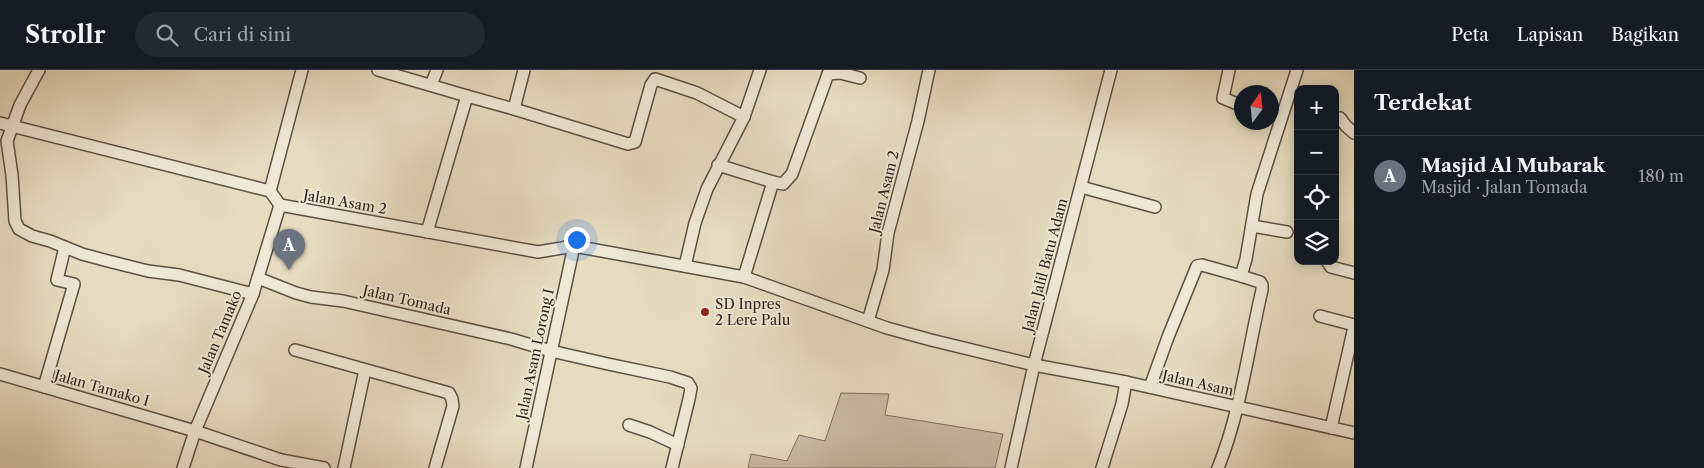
<!DOCTYPE html>
<html lang="id">
<head>
<meta charset="utf-8">
<style>
	:root { --surface:#171b24; --page:#242831; --text:#f1f3f6; --muted:#9ea1a6; --line:#363941; --accent:#0f766e }
	body { margin:0; font-family:"Libre Caslon Text",serif; background:var(--page); color:var(--text) }
	.controls { position:absolute; right:15px; top:15px; display:grid; overflow:hidden; border-radius:10px; box-shadow:0 2px 12px #0003 }
	.controls button { width:45px; height:45px; display:grid; place-items:center; padding:0; border:0; border-bottom:1px solid var(--line); background:var(--surface); color:var(--text); font:25px sans-serif }
	.compass { position:absolute; left:1234px; top:15px; width:45px; height:45px; border-radius:50%; background:var(--surface); box-shadow:0 2px 12px #0003; rotate:15deg }
	.you { position:absolute; left:576px; top:169px; width:18px; height:18px; margin:-12px; border:4px solid #fff; border-radius:50%; background:#1a73e8; box-shadow:0 0 0 8px #1a73e833 }
	.badge { display:grid; place-items:center; width:32px; height:32px; border-radius:50%; background:var(--accent); color:#fff; font-size:16px; font-weight:700 }
	.pin { position:absolute; translate:-50% -41px; filter:drop-shadow(0 1px 2px #0008) }
	.pin::after { content:''; position:absolute; top:26px; width:18px; height:15px; background:inherit; clip-path:polygon(0 0,100% 0,50% 100%) }
	.list { margin:0; padding:0; list-style:none }
	h2 { display:flex; justify-content:space-between; align-items:center; height:65px; margin:0; padding:0 20px; font-size:21px }
	h2 small { font-size:16px; font-weight:400; color:var(--muted) }
	.list li { display:grid; grid-template-columns:32px 1fr auto; gap:15px; align-items:center; box-sizing:border-box; height:80px; padding:0 20px; border-top:1px solid var(--line) }
	.list b { display:block; font-size:19px; white-space:nowrap }
	.list p { margin:0; font-size:16px; white-space:nowrap; color:var(--muted) }
	.list em { font-size:16px; font-style:normal; color:var(--muted) }
	.icon { flex:none; width:28px; height:28px; fill:none; stroke:currentColor; stroke-width:2; stroke-linecap:round; stroke-linejoin:round }
	.map { position:relative; flex:none; width:1354px; height:398px; overflow:hidden }
	header { display:flex; align-items:center; gap:30px; box-sizing:border-box; height:70px; padding:0 25px; background:var(--surface); border-bottom:1px solid var(--line) }
	header strong { font-size:24px }
	nav { display:flex; gap:28px; margin-inline-start:auto; font-size:18px }
	.search { width:350px; height:45px; background:var(--page); display:flex; align-items:center; gap:12px; box-sizing:border-box; padding:0 18px; border-radius:28px; color:var(--muted); font-size:19px }
	main { display:flex }
	aside { flex:1; background:var(--surface) }
	.map>svg:first-child { display:block }
	.green { fill:#c8bca4; stroke:#7c6f60 }
	.lines { fill:none; stroke-linecap:round; stroke-linejoin:round }
	.minor-casing { stroke:#5e5044; stroke-width:14 }
	.minor { stroke:#efe8d6; stroke-width:11 }
	.poi-dot { fill:#8f2418; stroke:#efe8d6; stroke-width:2 }
	.labels { text-anchor:middle; stroke-width:4; stroke-linejoin:round; paint-order:stroke }
	.street-label { font-size:14px; fill:#30221b; stroke:#efe8d6 }
	.poi-label { font-size:14px; fill:#30221b; stroke:#efe8d6; text-anchor:start }
</style>
</head>
<body>
<header>
<strong>Strollr</strong>
<div class="search"><svg class="icon" aria-label="search" viewBox="0 0 24 24"><circle cx="10" cy="10" r="6"/><path d="M15 15l6 6"/></svg>Cari di sini</div>
<nav><a>Peta</a><a>Lapisan</a><a>Bagikan</a></nav>
</header>
<main>
<div class="map">
<svg width="1354" height="398" viewBox="0 0 1354 398">
	<rect width="100%" height="100%" fill="#e7dcc0"/>
	<filter id="stains"><feTurbulence type="fractalNoise" baseFrequency=".004" numOctaves="4"/><feColorMatrix values="0 0 0 0 .2 0 0 0 0 .09 0 0 0 0 .02 0 0 0 .5 -.17"/></filter>
	<radialGradient id="worn" r=".72"><stop offset=".6" stop-color="#630" stop-opacity="0"/><stop offset="1" stop-color="#630" stop-opacity=".3"/></radialGradient>
	<polygon class="green" points="841,323 889,324 885,345 1003,364 995,398 748,398 751,384 787,391 799,365 825,371"/>
	<g class="lines">
		<defs>
			<g id="minor">
				<polyline points="39,0 20,35 7,71 12,105 15,151 19,159 32,166 50,171 82,184 108,191 148,201 179,205 253,224"/>
				<polyline points="378,0 467,26"/>
				<polyline points="1229,0 1223,28 1242,36"/>
				<polyline points="431,15 437,0"/>
				<polyline points="514,39 628,74 635,72 651,15 655,9 697,23 744,47"/>
				<polyline points="1340,48 1346,56 1354,63"/>
				<polyline points="0,53 270,121 280,135 538,182 574,176 744,207 887,258 931,270 1034,295 1126,312 1354,363"/>
				<polyline points="718,95 773,112 744,207"/>
				<polyline points="773,112 783,114 792,104 828,4 840,3 860,8"/>
				<polyline points="1081,117 1155,137"/>
				<polyline points="270,121 302,0"/>
				<polyline points="1252,156 1287,162"/>
				<polyline points="427,162 467,26 514,39 524,0"/>
				<polyline points="1327,191 1331,197 1354,203"/>
				<polyline points="685,196 695,153 707,119 744,47 760,0"/>
				<polyline points="258,208 296,223 311,227 343,231 511,269 551,281 608,294 670,307 688,313 691,318 689,329 672,398"/>
				<polyline points="1320,246 1354,255"/>
				<polyline points="868,251 883,200 888,163 918,51 929,0"/>
				<polyline points="295,280 449,323 452,329 453,336 435,398"/>
				<polyline points="0,304 195,361 281,390 324,398"/>
				<polyline points="44,317 74,214 57,210 65,177"/>
				<polyline points="1150,317 1168,267 1197,196 1202,195 1241,206"/>
				<polyline points="629,355 650,362 678,375"/>
				<polyline points="1331,358 1354,257"/>
				<polyline points="183,398 195,361 253,224 280,135"/>
				<polyline points="344,398 365,300"/>
				<polyline points="526,398 574,176"/>
				<polyline points="1011,398 1034,295 1111,0"/>
				<polyline points="1102,398 1122,334 1126,312"/>
				<path d="M1218 398C1241 341 1248 279 1262 220V215L1260 212 1241 206 1246 189 1257 124 1297 0"/>
			</g>
		</defs>
		<use href="#minor" class="minor-casing"/>
		<use href="#minor" class="minor"/>
	</g>
	<circle class="poi-dot" cx="705" cy="242" r="5"/>
	<g class="labels">
		<g class="street-label">
			<text transform="translate(884 122) rotate(-76)" y="5">Jalan Asam 2</text>
			<text transform="translate(345 132) rotate(10)" y="5">Jalan Asam 2</text>
			<text transform="translate(1045 195) rotate(-75)" y="5">Jalan Jalil Batu Adam</text>
			<text transform="translate(407 230) rotate(13)" y="5">Jalan Tomada</text>
			<text transform="translate(220 262) rotate(-67)" y="5">Jalan Tamako</text>
			<text transform="translate(535 284) rotate(-78)" y="5">Jalan Asam Lorong I</text>
			<text transform="translate(1198 313) rotate(13)" y="5">Jalan Asam</text>
			<text transform="translate(102 318) rotate(16)" y="5">Jalan Tamako I</text>
		</g>
		<g class="poi-label">
			<text x="715" y="239">SD Inpres<tspan x="715" dy="16">2 Lere Palu</tspan></text>
		</g>
	</g>
	<rect width="100%" height="100%" filter="url(#stains)"/>
	<rect width="100%" height="100%" fill="url(#worn)"/>
</svg>
<div class="controls">
<button>+</button>
<button>−</button>
<button><svg class="icon" aria-label="locate" viewBox="0 0 24 24"><circle cx="12" cy="12" r="6"/><path d="M12 2v4M12 18v4M2 12h4M18 12h4"/></svg></button>
<button><svg class="icon" aria-label="layers" viewBox="0 0 24 24"><path d="M12 4l9 5-9 5-9-5zM3 14l9 5 9-5"/></svg></button>
</div>
<svg class="compass" viewBox="-18 -18 36 36"><path d="M0-13l5 13h-10z" fill="#e53935"/><path d="M0 13l5-13h-10z" fill="#9ea1a6"/></svg>
<div class="you"></div>
<div class="pin badge" style="left:289px;top:200px;background:#6b7280">A</div>
</div>
<aside>
<h2>Terdekat<small></small></h2>
<ul class="list">
<li><span class="badge" style="background:#6b7280">A</span><div><b>Masjid Al Mubarak</b><p>Masjid · Jalan Tomada</p></div><em>180 m</em></li>
</ul>
</aside>
</main>
</body>
</html>
